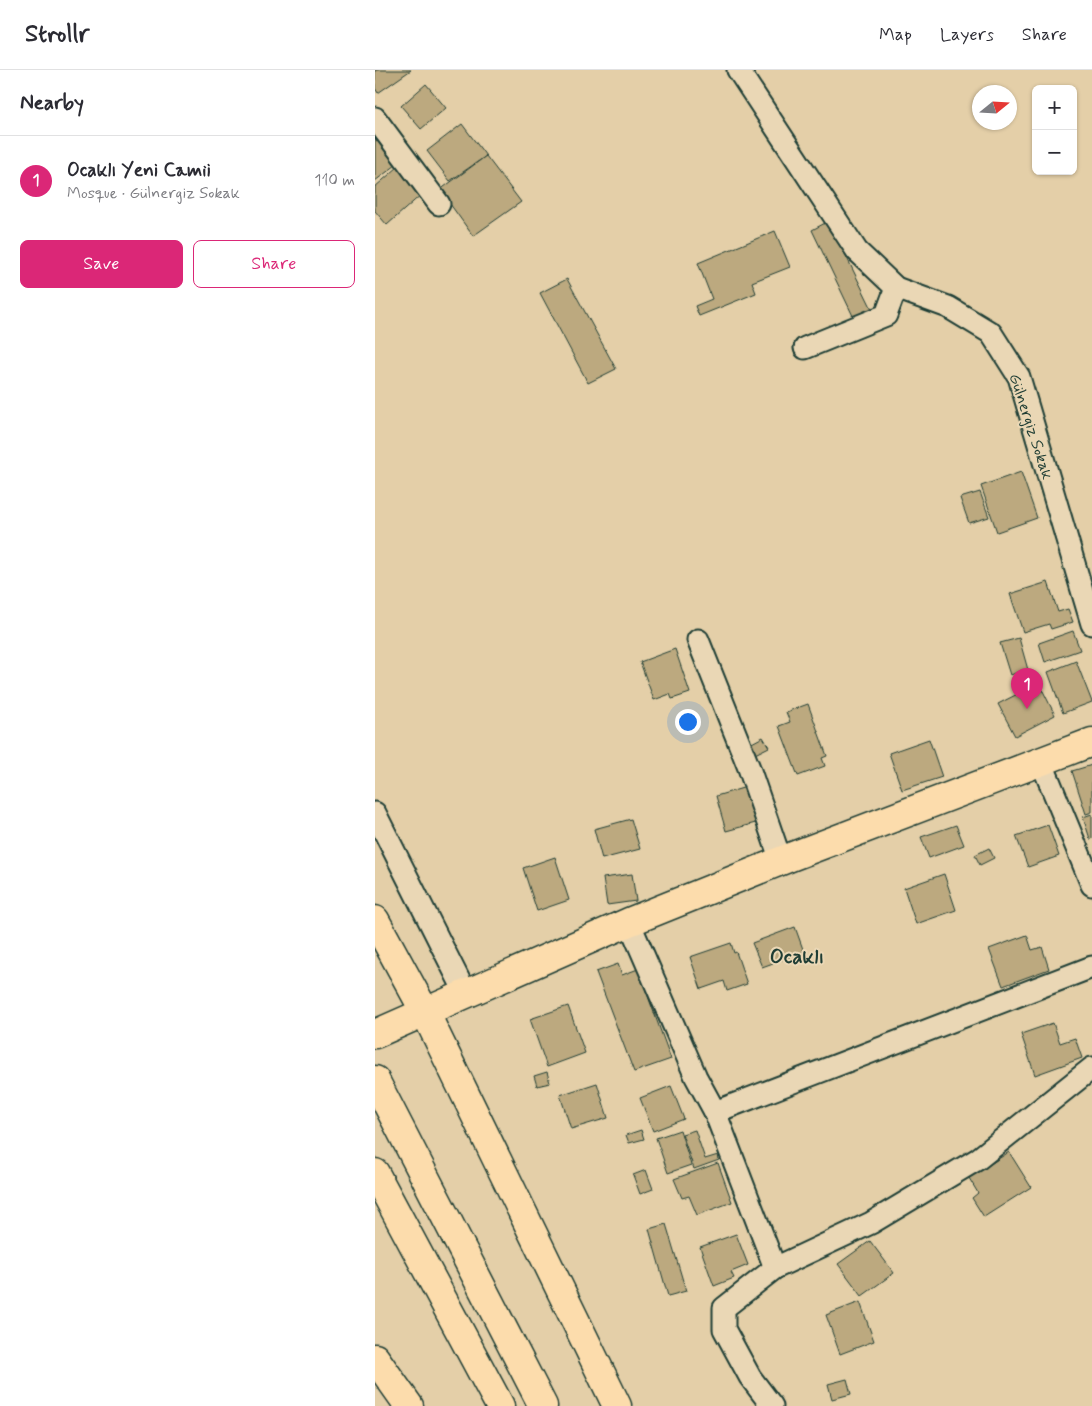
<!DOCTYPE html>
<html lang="en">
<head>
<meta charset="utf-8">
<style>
	:root { --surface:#fff; --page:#f2f2f3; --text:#2b2b33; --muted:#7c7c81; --line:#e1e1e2; --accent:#db2777 }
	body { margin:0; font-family:Mynerve,sans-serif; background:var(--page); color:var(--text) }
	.controls { position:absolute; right:15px; top:15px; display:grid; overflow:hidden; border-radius:8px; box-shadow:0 1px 4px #0004 }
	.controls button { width:45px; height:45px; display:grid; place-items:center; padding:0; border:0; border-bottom:1px solid var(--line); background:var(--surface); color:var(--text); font:25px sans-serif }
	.compass { position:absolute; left:597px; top:15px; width:45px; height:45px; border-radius:50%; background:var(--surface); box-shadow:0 1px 4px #0004; rotate:72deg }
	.you { position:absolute; left:312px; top:651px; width:18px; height:18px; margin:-12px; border:4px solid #fff; border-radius:50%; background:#1a73e8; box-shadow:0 0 0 8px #1a73e833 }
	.badge { display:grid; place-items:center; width:32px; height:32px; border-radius:50%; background:var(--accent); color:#fff; font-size:16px; font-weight:700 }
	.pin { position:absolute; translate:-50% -41px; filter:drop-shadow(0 1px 2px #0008) }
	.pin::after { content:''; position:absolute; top:26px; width:18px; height:15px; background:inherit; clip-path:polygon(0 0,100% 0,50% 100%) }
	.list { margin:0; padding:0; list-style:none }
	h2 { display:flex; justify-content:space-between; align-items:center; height:65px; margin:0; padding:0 20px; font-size:21px }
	h2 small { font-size:16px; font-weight:400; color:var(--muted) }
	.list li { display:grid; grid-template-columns:32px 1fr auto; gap:15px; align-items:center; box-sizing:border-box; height:90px; padding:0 20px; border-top:1px solid var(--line) }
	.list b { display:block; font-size:19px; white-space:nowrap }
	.list p { margin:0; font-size:16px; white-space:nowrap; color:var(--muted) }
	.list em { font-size:16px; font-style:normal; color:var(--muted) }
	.actions { display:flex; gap:10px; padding:15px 20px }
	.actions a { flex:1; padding:11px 0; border:1px solid var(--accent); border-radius:8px; text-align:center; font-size:18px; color:var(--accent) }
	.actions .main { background:var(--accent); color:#fff }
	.map { position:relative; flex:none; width:717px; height:1336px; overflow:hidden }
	header { display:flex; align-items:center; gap:30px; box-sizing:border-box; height:70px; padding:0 25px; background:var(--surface); border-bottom:1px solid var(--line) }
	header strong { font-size:24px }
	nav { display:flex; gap:28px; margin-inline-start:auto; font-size:18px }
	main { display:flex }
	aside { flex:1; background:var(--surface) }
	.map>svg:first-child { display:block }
	.building { fill:#bca97f; stroke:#1f3d34 }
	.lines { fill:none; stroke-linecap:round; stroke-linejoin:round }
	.minor-casing { stroke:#1f3d34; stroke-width:25 }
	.major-casing { stroke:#1f3d34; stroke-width:31 }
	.highway-casing { stroke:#1f3d34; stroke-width:31 }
	.minor { stroke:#ead7b5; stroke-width:21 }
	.major { stroke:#fcdcac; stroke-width:28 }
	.highway { stroke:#fcdcac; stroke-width:28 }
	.labels { text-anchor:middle; stroke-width:4; stroke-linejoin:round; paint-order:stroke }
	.street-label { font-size:16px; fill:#1f3d34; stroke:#ead7b5 }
	.district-label { font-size:21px; font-weight:bold; fill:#1f3d34; stroke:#ead7b5 }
</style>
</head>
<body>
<header>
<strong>Strollr</strong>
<nav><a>Map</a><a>Layers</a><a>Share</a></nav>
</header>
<main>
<aside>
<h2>Nearby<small></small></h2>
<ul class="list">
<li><span class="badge">1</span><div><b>Ocaklı Yeni Camii</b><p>Mosque · Gülnergiz Sokak</p></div><em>110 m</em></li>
</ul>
<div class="actions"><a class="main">Save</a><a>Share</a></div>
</aside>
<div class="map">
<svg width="717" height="1336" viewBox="0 0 717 1336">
	<rect width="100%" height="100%" fill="#e4cfa8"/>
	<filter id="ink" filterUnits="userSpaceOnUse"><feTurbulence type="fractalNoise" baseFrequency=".02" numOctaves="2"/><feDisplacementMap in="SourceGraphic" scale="10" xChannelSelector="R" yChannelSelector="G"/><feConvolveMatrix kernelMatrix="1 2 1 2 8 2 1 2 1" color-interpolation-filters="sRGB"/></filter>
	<g filter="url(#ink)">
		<g class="building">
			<polygon points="0,0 36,0 3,23 0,18"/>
			<polygon points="51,14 71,38 46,59 26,36"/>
			<polygon points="87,54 111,86 75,111 52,81"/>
			<polygon points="0,67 21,95 0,111"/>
			<polygon points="111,86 146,132 98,166 65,120"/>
			<polygon points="23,97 47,124 12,155 0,141 0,117"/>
			<polygon points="454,151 497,239 479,248 437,160"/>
			<polygon points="400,161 415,197 377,212 381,223 324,246 320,236 337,229 323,193"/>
			<polygon points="192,209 241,299 213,313 165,223"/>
			<polygon points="646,402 662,448 622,462 606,416"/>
			<polygon points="605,422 614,447 594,453 585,428"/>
			<polygon points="673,512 683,542 693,539 698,552 676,559 674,554 648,562 635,524"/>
			<polygon points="698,561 705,580 670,592 664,573"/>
			<polygon points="644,568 653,600 635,605 625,573"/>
			<polygon points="300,579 315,623 297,629 295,624 279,630 265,592"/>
			<polygon points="701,591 717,632 688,643 673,602"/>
			<polygon points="664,613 680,645 640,666 623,634"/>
			<polygon points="433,634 452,686 447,688 450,696 423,706 404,656 415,652 411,642"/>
			<polygon points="388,667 394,677 378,685 373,675"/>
			<polygon points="554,669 567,707 527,720 514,683"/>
			<polygon points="717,695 717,742 711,744 697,701"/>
			<polygon points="378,715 388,751 351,761 341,726"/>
			<polygon points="717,744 717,769 715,769 708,747"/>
			<polygon points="256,749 265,779 227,789 219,759"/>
			<polygon points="581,755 589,775 554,788 546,767"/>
			<polygon points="673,755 684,786 653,797 641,766"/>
			<polygon points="614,778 619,788 605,795 600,785"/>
			<polygon points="180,787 194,830 162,841 148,798"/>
			<polygon points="257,804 261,831 232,835 228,808"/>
			<polygon points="569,804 581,840 541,854 529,818"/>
			<polygon points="420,857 429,882 387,897 377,873"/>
			<polygon points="652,865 657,880 667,877 674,899 628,916 614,879"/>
			<polygon points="356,873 359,883 361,882 372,914 352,921 349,911 326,919 315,887"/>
			<polygon points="243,894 247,905 263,899 296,989 259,1002 221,902"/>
			<polygon points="193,936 210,983 172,997 155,949"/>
			<polygon points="678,953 685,973 700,968 707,988 660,1005 646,964"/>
			<polygon points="172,1002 175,1013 162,1016 159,1006"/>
			<polygon points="222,1013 233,1048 196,1059 185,1025"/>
			<polygon points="296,1016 309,1049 278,1061 265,1028"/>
			<polygon points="266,1060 269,1069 254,1073 251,1065"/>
			<polygon points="305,1060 316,1095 293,1103 281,1068"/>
			<polygon points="320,1060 330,1089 343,1085 344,1090 319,1099 307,1064"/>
			<polygon points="634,1082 656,1117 609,1147 597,1128 603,1123 594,1108"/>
			<polygon points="343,1093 357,1132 322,1145 314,1126 307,1128 299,1109"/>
			<polygon points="271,1100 278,1119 265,1124 258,1105"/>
			<polygon points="291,1154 311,1221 293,1226 274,1159"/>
			<polygon points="361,1164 373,1195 356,1202 359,1208 339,1216 325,1177"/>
			<polygon points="495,1171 519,1203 487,1226 463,1194"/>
			<polygon points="485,1232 499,1271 465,1284 451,1245"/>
			<polygon points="472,1309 476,1324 457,1329 453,1314"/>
		</g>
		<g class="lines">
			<defs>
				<g id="minor">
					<polyline points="363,0 482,181 521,218 573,237 616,263 644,307 717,554"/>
					<polyline points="0,48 64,134"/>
					<polyline points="430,278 511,245 521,218"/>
					<polyline points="323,570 374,698 406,791"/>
					<polyline points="666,691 717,815"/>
					<polyline points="0,743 91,924"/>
					<polyline points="254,852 321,1007 340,1042 400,1198"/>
					<polyline points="340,1042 717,897"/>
					<polyline points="397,1336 375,1307 349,1259 349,1238 400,1198 496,1153 603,1089 717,998"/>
				</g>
				<polyline id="major" points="0,964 254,852 418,786 717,672"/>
				<g id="highway">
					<polyline points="0,850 50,942 242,1336"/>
					<polyline points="0,1010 168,1336"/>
					<polyline points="0,1103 125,1336"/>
					<polyline points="0,1288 34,1336"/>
				</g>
			</defs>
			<use href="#minor" class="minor-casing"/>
			<use href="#major" class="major-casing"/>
			<use href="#highway" class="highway-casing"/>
			<use href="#minor" class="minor"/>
			<use href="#major" class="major"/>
			<use href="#highway" class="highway"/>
		</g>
	</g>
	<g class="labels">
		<g class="street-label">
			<text transform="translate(657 356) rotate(72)" y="6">Gülnergiz Sokak</text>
		</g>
		<g class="district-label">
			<text x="422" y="893">Ocaklı</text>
		</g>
	</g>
</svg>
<div class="controls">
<button>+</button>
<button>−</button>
</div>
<svg class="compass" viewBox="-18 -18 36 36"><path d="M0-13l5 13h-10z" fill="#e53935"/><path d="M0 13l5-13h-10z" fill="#7c7c81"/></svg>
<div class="you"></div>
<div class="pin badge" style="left:652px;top:639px">1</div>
</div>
</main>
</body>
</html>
